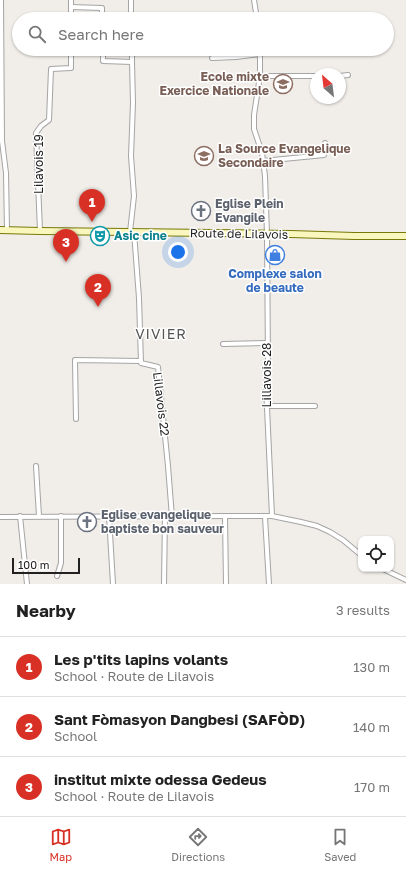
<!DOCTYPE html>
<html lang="en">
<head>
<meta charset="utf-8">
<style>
	:root { --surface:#fff; --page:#f6f6f6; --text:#222; --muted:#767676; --line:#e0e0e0; --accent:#d93025 }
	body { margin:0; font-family:"Golos Text",sans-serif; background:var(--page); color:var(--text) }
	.controls { position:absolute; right:12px; bottom:12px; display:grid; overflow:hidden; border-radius:8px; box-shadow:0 1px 3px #0004 }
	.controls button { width:36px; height:36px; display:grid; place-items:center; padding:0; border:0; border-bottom:1px solid var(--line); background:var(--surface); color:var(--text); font:20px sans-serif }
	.compass { position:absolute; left:310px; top:68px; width:36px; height:36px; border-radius:50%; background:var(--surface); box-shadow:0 1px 3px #0004; rotate:332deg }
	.scale { position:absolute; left:12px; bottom:10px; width:68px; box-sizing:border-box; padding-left:4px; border:2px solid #212121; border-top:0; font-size:11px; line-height:14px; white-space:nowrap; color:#212121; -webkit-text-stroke:3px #fff; paint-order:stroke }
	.you { position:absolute; left:178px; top:252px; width:14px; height:14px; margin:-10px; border:3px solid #fff; border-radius:50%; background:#1a73e8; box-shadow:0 0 0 6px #1a73e833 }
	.badge { display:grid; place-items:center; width:26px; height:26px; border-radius:50%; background:var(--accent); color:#fff; font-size:13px; font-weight:700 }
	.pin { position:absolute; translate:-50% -33px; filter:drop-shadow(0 1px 2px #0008) }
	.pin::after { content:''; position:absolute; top:21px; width:14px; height:12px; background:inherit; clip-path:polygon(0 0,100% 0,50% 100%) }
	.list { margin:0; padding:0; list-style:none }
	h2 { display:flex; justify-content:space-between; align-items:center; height:52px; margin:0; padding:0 16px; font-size:17px }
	h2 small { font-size:13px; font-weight:400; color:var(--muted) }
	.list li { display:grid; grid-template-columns:26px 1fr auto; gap:12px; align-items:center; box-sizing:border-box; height:60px; padding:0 16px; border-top:1px solid var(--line) }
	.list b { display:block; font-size:15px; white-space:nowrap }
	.list p { margin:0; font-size:13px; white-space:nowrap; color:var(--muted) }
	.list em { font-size:13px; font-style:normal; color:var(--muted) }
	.icon { flex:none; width:22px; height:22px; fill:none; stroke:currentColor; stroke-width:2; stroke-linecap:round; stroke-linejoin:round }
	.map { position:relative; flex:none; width:406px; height:584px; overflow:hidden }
	.search { position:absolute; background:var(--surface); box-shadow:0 1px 3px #0004; left:12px; right:12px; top:12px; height:44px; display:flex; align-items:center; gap:10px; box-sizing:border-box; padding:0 14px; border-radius:22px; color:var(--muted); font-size:15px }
	.sheet { height:232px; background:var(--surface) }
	nav { display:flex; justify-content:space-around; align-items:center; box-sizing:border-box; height:56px; border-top:1px solid var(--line); background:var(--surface); font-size:11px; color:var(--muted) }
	nav a { display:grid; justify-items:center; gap:2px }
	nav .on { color:var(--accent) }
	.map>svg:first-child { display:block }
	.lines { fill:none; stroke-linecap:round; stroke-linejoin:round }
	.street-casing { stroke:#a5a5a5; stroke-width:6 }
	.secondary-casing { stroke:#787906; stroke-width:8 }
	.street { stroke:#fff; stroke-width:4 }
	.secondary { stroke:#f9f6be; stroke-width:6 }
	.labels { text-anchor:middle; stroke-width:3; stroke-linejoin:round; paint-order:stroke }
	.education-label { font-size:12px; font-weight:bold; fill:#785e54; stroke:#fff; text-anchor:end }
	.street-label { font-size:12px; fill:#212121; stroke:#fff }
	.worship-label { font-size:12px; font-weight:bold; fill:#5b616d; stroke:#fff; text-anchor:start }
	.culture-label { font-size:12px; font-weight:bold; fill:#0d838f; stroke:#fff; text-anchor:start }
	.shop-label { font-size:12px; font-weight:bold; fill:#366cbe; stroke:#fff }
	.quarter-label { font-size:14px; letter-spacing:1px; fill:#545454; stroke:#fff }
</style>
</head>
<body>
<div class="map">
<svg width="406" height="584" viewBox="0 0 406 584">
	<rect width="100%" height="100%" fill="#f1ede8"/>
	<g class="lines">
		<defs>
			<g id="street">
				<polyline points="1,0 2,141 6,173 7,230"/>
				<polyline points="71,0 71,19"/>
				<polyline points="131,0 131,19"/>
				<polyline points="254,0 257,19"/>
				<polyline points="71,7 102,8 102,19"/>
				<polyline points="103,49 103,61 132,62 133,103 131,156 134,196 130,232"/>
				<polyline points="132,49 132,62"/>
				<polyline points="260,49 260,76 254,115 254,129 262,153 265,176 267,234 268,363 266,386 272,516"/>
				<polyline points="212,58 236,57 260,54"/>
				<polyline points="260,76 316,76"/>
				<polyline points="340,76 348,75"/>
				<polyline points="263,161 324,155 325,143"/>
				<polyline points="40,231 36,133 41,126 49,120 51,69 71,68 71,49"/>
				<polyline points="134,232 139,298 141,363 158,367 168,466 172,517"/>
				<polyline points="223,344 267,343"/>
				<polyline points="267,406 315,406"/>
				<polyline points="76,419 75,360 141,361"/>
				<polyline points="36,466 39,516"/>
				<polyline points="20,516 27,584"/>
				<polyline points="109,516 113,584"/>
				<polyline points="225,516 226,584"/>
				<polyline points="0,517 225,516 272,516 301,522 317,526 330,532 343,540 361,555"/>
				<polyline points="265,517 269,584"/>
				<polyline points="383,569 406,580"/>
				<polyline points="57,576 61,563 61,516"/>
				<polyline points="164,584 165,516"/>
			</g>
			<polyline id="secondary" points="0,230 40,231 291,234 354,236 406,236"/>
		</defs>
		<use href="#street" class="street-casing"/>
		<use href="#secondary" class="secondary-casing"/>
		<use href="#street" class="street"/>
		<use href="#secondary" class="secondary"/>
	</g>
	<defs>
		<symbol id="school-ring" viewBox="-11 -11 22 22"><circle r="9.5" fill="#fff" stroke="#8d6e63" stroke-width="1.5"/><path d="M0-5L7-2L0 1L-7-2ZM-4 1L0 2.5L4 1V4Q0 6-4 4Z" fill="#8d6e63"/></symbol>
		<symbol id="church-ring" viewBox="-11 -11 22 22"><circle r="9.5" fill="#fff" stroke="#6b7280" stroke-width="1.5"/><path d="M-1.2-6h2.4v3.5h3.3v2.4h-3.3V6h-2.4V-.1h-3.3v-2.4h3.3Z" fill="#6b7280"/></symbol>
		<symbol id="theatre-ring" viewBox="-11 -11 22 22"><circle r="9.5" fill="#fff" stroke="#0f9aa8" stroke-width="1.5"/><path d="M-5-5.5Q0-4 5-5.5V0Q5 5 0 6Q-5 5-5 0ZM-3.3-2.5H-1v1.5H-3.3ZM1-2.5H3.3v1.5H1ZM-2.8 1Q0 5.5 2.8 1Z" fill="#0f9aa8"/></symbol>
		<symbol id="shop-ring" viewBox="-11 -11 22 22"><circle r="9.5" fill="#fff" stroke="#3f7fe0" stroke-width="1.5"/><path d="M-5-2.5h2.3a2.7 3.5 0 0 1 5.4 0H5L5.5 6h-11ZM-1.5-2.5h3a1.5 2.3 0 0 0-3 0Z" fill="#3f7fe0"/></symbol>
	</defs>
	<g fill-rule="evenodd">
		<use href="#school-ring" x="272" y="73" width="22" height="22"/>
		<use href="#school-ring" x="193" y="145" width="22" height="22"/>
		<use href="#church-ring" x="190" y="200" width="22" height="22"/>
		<use href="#theatre-ring" x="89" y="225" width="22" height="22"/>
		<use href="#shop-ring" x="264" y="244" width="22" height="22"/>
		<use href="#church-ring" x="76" y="511" width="22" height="22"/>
	</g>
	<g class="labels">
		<g class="education-label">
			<text x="269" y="81">Ecole mixte<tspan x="269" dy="14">Exercice Nationale</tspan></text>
			<text x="218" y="153" text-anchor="start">La Source Evangelique<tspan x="218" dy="14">Secondaire</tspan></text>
		</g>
		<g class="street-label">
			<text transform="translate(39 164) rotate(-90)" y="4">Lilavois 19</text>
			<text transform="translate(239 234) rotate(1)" y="4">Route de Lilavois</text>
			<text transform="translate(267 375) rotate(-90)" y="4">Lillavois 28</text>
			<text transform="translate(161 404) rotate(83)" y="4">Lillavois 22</text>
		</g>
		<g class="worship-label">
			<text x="215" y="208">Eglise Plein<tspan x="215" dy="14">Evangile</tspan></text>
			<text x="101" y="519">Eglise evangelique<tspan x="101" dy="14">baptiste bon sauveur</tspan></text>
		</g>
		<g class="culture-label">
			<text x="114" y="240">Asic cine</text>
		</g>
		<g class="shop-label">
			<text x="275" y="278">Complexe salon<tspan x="275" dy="14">de beaute</tspan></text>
		</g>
		<g class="quarter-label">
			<text x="161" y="339">VIVIER</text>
		</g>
	</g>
</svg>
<div class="controls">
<button><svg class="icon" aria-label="locate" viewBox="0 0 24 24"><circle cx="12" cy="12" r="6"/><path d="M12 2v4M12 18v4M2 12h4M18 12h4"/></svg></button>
</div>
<svg class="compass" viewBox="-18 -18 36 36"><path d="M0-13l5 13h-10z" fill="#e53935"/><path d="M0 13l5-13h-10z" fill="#767676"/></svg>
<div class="scale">100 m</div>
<div class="you"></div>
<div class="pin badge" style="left:92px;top:222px">1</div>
<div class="pin badge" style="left:98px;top:307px">2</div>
<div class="pin badge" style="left:66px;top:262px">3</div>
<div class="search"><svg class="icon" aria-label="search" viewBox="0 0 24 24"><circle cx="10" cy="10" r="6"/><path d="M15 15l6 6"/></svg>Search here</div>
</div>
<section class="sheet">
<h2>Nearby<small>3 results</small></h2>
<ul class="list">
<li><span class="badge">1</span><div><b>Les p'tits lapins volants</b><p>School · Route de Lilavois</p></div><em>130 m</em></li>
<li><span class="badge">2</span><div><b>Sant Fòmasyon Dangbesi (SAFÒD)</b><p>School</p></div><em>140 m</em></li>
<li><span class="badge">3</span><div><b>institut mixte odessa Gedeus</b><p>School · Route de Lilavois</p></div><em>170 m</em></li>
</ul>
</section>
<nav>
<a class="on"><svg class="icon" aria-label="map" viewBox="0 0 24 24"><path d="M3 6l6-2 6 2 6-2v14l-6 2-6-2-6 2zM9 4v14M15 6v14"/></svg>Map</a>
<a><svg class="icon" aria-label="directions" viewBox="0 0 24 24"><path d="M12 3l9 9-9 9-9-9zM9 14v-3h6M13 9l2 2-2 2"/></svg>Directions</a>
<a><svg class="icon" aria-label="saved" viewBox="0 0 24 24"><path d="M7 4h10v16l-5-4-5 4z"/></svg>Saved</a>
</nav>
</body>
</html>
